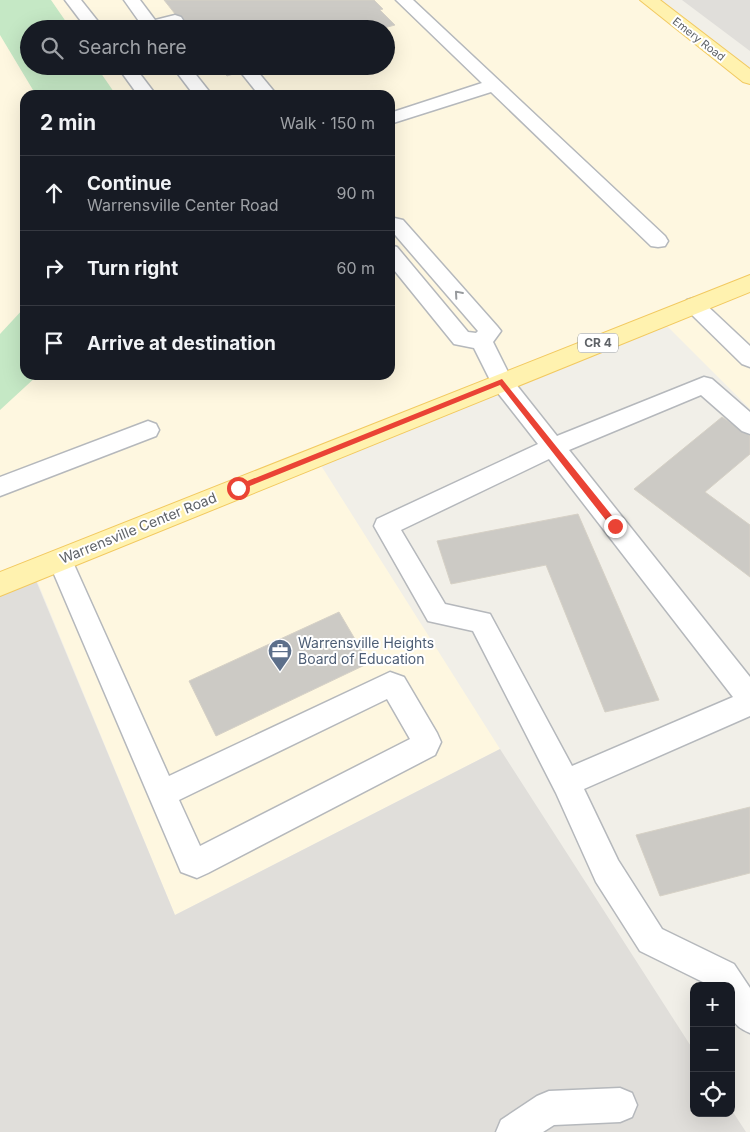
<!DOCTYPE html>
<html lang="en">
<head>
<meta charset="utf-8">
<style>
	:root { --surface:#171b24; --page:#242831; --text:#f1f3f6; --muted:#9ea1a6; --line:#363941 }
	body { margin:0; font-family:Inter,sans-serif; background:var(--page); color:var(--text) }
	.controls { position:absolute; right:15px; bottom:15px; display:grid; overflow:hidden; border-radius:10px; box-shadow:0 5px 20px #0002 }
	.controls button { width:45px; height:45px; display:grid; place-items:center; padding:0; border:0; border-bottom:1px solid var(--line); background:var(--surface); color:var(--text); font:25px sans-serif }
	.stop { position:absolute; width:15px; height:15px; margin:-11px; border:4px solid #ea4335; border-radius:50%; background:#fff }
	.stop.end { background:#ea4335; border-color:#fff; box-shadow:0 1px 5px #0008 }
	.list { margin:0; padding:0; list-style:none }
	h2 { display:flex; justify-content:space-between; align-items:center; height:65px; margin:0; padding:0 20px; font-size:21px }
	h2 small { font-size:16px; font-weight:400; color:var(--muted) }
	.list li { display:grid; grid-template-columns:32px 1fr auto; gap:15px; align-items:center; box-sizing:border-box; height:75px; padding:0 20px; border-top:1px solid var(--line) }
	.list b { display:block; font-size:19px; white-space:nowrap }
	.list p { margin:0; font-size:16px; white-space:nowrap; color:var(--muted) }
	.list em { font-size:16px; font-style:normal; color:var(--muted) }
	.icon { flex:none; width:28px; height:28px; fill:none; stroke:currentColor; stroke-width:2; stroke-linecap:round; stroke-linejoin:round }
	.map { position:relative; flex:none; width:750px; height:1132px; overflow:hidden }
	.search { position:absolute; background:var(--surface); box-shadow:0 5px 20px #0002; left:20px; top:20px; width:375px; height:55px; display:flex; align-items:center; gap:12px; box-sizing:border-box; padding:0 18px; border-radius:28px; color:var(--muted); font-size:19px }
	.panel { position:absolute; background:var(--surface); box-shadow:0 5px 20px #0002; left:20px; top:90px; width:375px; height:290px; border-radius:15px }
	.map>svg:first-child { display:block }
	.commercial { fill:#fef7e0; fill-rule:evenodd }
	.industrial { fill:#e0deda }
	.green { fill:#c5e8c5 }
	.building { fill:#cccac5; stroke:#d6d1c6 }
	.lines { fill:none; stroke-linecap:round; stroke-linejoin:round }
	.minor-casing { stroke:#b5b8bc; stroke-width:3 }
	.major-casing { stroke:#f2c960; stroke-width:2 }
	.minor { fill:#fff; fill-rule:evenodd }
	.major { fill:#fff2af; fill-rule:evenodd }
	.oneway { stroke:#979a9d }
	.route { fill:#ea4335 }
	.labels { text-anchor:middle; stroke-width:4; stroke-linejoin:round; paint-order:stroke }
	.far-street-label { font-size:11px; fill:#5f6368; stroke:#fff }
	.shield { fill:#fff; stroke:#8f9295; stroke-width:1 }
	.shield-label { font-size:12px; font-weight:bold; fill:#5f6368 }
	.street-label { font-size:14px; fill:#5f6368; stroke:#fff }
	.service-label { font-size:14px; fill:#4e5e75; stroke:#fff; text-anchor:start }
</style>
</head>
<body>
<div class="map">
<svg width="750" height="1132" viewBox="0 0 750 1132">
	<rect width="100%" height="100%" fill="#f1efe8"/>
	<path class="commercial" d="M0 0H649L750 78V409L660 319 315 456 500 749 175 915 33 571 0 584ZM29 29H386V66H29ZM25 95H390V375H25Z"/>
	<g class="industrial">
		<polygon points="682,0 750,0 750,51"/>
		<polygon points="32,571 175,915 500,749 694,1051 694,1113 731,1113 731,1109 746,1132 0,1132 0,584"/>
	</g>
	<g class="green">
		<polygon points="0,0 51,0 71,29 29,29 29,66 96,66 116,95 36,95 0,35"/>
		<polygon points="25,307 25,375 38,375 0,410 0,334"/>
	</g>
	<g class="building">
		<polygon points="164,0 374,0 383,9 380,10 395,25 380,29 187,29"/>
		<polygon points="218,66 259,66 227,76"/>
		<polygon points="722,417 750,436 750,454 705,492 750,525 750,577 634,489"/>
		<polygon points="578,514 659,700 605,712 546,565 451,584 437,541"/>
		<polygon points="339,612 369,663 216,736 189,681"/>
		<polygon points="750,807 750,873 660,896 636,835"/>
	</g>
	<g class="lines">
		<defs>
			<g id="minor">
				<polygon points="65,0 81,0 104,29 87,29"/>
				<polygon points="124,0 140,0 155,20 175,15 181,17 183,20 181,23 161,29 134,29 136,26 141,24"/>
				<polygon points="396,0 413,0 665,236 668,241 665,246 658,247 651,246 491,92 390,124 390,113 482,83"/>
				<polygon points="117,66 134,66 156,95 138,95"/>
				<polygon points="172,66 189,66 212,95 194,95"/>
				<polygon points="241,66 253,66 277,95 259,95 239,70"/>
				<path d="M390 217 403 220 497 326 501 331 493 342 511 378 557 436 704 377 712 379 750 412V434L742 431 701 395 569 450 750 677V716L584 789 618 860 662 929 734 964 750 988V1033C725 1023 731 1009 731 986H711L640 951 596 882 556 793 473 631 428 621 374 526 377 519 538 444 494 388 474 348 454 344 390 265V245L397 247 468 332 476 333 478 331 390 229ZM549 459 733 697 572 766 490 614 445 604 401 530Z"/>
				<polygon points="694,298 701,300 750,346 750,367 742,364 687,310 684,305 687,300"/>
				<polygon points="148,421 156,424 159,430 156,436 0,496 0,477"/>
				<path d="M60 550 69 553 72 560 169 776 390 672 404 677 437 733 441 742 435 755 208 873 197 878 181 872 48 560 51 553ZM387 699 410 739 200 846 179 800Z"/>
				<polygon points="620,1088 632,1093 637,1105 632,1117 620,1122 554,1125 543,1132 496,1132 501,1120 537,1096 549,1091"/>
			</g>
			<g id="major">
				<polygon points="640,0 660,0 750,69 750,84 743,82"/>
				<polygon points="750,275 750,292 0,596 0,572"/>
			</g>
		</defs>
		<use href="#minor" class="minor-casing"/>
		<use href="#major" class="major-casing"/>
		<use href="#minor" class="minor"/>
		<use href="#major" class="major"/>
	</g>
	<defs><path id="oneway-chevron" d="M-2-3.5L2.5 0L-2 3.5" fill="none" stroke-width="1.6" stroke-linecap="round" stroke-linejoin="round" transform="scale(1.25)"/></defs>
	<use class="oneway" href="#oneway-chevron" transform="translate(458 294) rotate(-131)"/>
	<polygon class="route" points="502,379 618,523 618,528 612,528 500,385 240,490 238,491 234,488 235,486"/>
	<defs>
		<symbol id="office-pin" viewBox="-11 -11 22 30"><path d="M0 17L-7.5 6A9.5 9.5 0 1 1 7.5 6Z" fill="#5c6f8a" stroke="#fff"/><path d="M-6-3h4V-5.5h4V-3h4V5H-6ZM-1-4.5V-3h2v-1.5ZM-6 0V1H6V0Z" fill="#fff"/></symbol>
	</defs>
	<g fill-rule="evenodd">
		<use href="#office-pin" x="266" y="637" width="28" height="38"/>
	</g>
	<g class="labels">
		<g class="far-street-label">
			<text transform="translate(699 39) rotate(38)" y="4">Emery Road</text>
		</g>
		<rect class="shield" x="578" y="333.5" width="40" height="19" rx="4"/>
		<g class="shield-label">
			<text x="598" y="347">CR 4</text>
		</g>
		<g class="street-label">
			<text transform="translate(138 528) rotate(-22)" y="5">Warrensville Center Road</text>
		</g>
		<g class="service-label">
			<text x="298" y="648">Warrensville Heights<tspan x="298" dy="16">Board of Education</tspan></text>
		</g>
	</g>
</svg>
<div class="controls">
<button>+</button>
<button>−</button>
<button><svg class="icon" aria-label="locate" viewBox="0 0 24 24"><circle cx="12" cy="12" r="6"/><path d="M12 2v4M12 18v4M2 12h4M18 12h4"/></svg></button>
</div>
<div class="stop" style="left:238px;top:488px"></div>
<div class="stop end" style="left:615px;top:526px"></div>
<div class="search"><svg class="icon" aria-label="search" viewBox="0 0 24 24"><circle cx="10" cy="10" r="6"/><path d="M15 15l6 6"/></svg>Search here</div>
<section class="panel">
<h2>2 min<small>Walk · 150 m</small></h2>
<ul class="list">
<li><svg class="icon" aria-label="ahead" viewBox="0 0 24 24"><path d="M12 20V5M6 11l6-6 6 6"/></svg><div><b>Continue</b><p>Warrensville Center Road</p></div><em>90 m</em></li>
<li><svg class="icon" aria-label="right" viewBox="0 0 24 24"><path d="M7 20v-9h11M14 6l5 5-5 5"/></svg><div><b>Turn right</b></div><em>60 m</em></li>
<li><svg class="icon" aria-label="arrive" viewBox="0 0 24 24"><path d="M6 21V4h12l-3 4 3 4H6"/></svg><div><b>Arrive at destination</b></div></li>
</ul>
</section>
</div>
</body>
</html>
